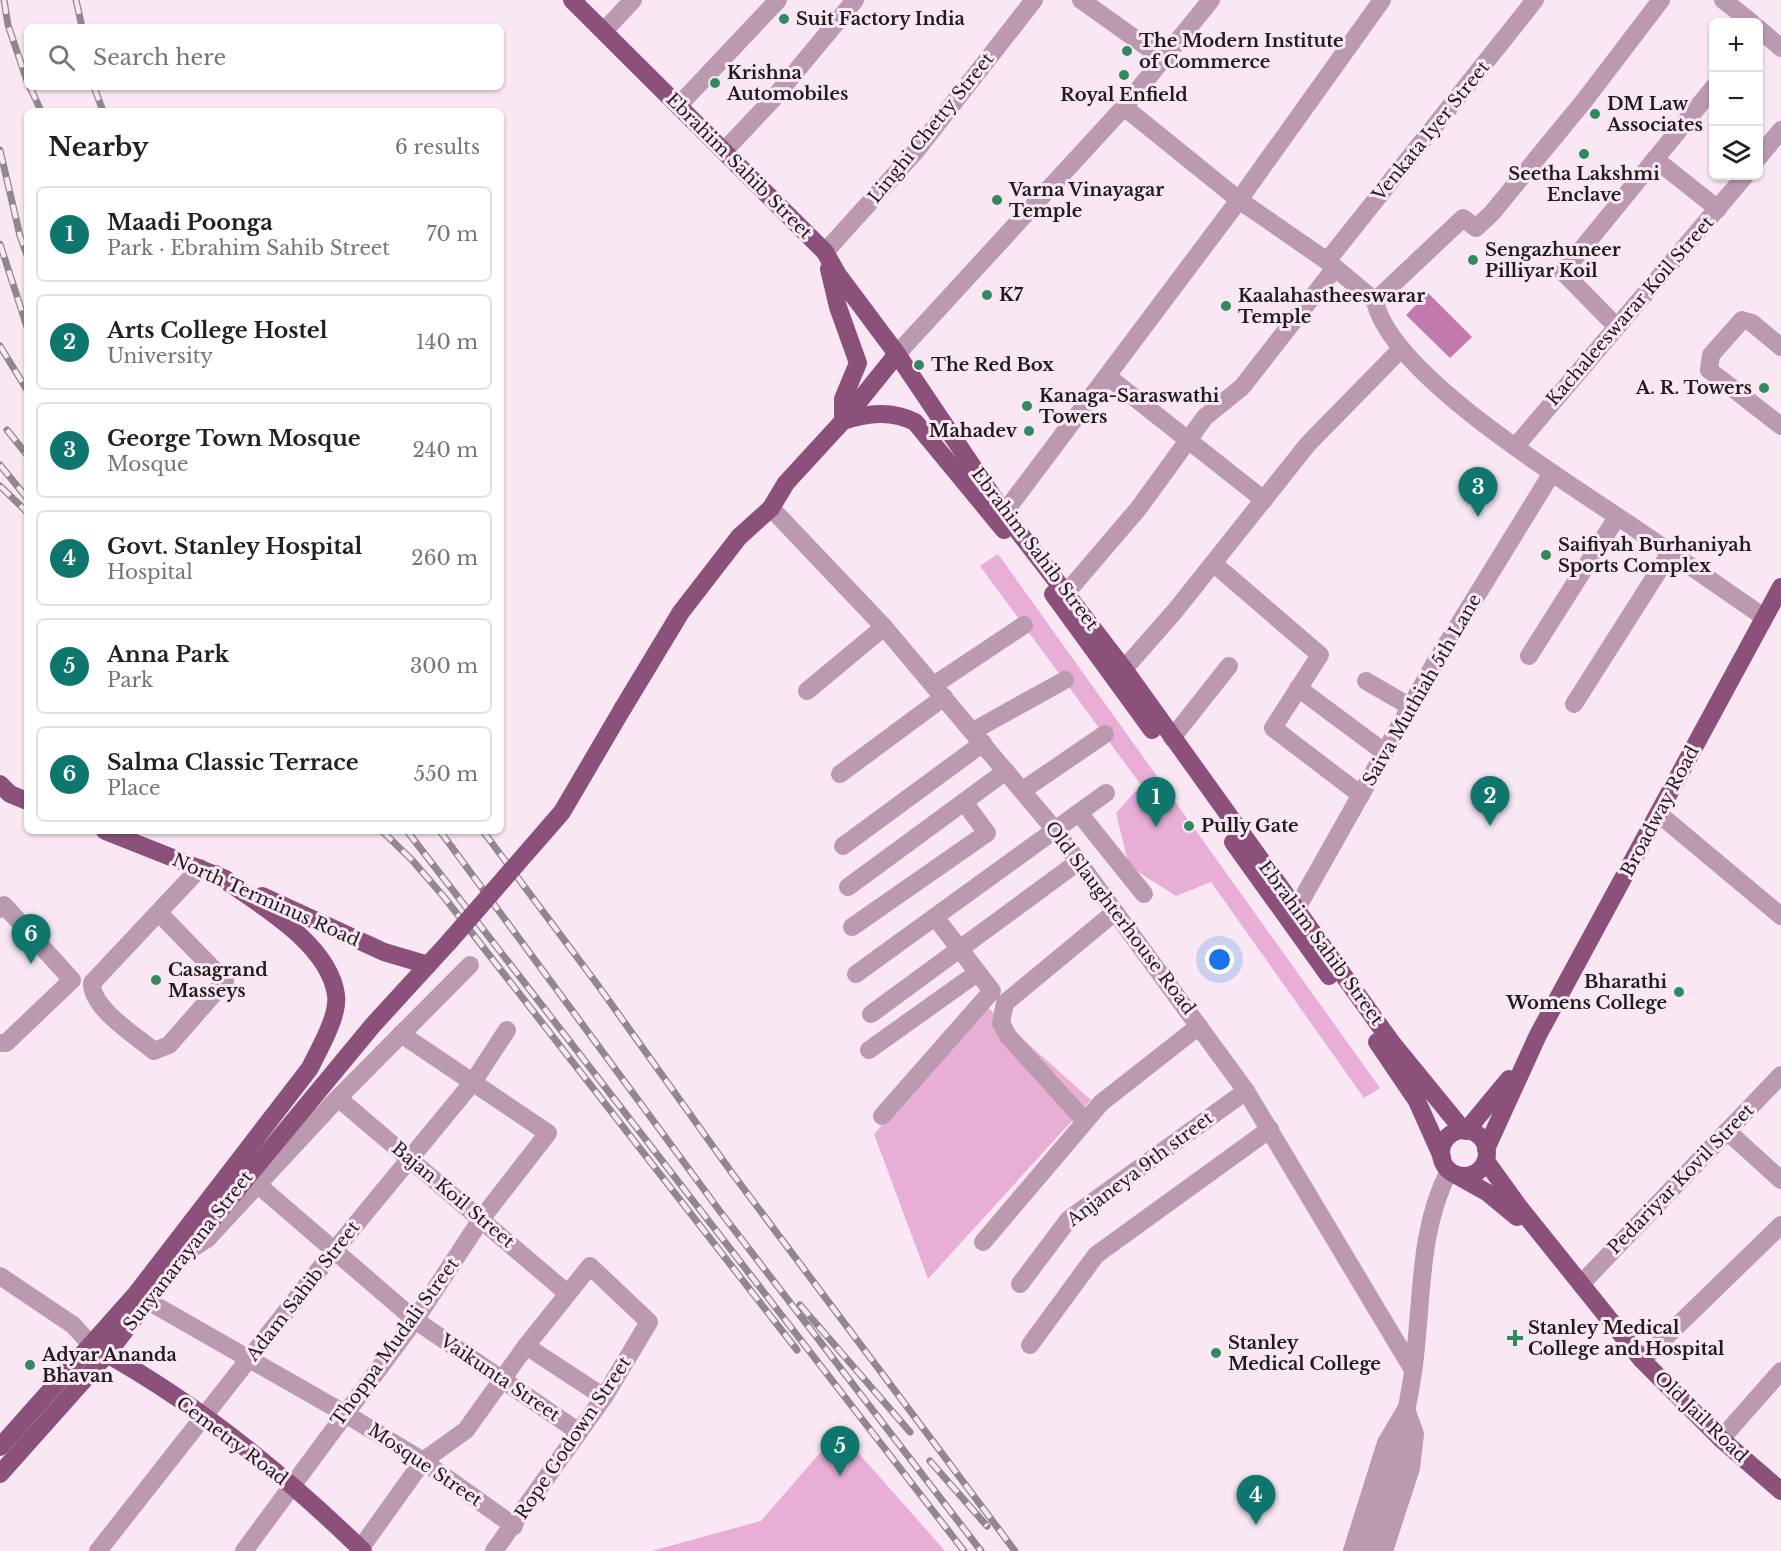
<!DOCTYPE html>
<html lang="en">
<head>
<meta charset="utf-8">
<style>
	:root { --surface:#fff; --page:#f6f6f6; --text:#202124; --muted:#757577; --line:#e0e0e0; --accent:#0f766e }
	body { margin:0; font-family:"Libre Baskerville",serif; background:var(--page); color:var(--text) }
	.controls { position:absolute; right:18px; top:18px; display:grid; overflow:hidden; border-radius:9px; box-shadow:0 2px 4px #0004 }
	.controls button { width:54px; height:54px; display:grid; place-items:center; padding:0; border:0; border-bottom:2px solid var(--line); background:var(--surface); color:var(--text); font:30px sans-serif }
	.you { position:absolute; left:1220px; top:960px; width:21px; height:21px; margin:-15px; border:4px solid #fff; border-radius:50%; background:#1a73e8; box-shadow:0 0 0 9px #1a73e833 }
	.badge { display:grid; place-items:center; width:39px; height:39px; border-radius:50%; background:var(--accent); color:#fff; font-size:20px; font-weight:700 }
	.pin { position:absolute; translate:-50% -50px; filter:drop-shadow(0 2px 3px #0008) }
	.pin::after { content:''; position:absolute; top:32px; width:21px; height:18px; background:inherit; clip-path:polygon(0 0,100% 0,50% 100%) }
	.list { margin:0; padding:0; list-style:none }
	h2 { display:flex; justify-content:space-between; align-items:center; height:78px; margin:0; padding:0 24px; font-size:26px }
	h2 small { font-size:20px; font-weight:400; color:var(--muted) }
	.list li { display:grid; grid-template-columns:39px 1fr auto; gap:18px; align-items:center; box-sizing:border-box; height:96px; margin:0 12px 12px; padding:0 12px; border:2px solid var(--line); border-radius:9px }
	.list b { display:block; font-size:22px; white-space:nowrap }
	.list p { margin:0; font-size:20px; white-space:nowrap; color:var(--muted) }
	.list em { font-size:20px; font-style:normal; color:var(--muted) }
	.icon { flex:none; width:33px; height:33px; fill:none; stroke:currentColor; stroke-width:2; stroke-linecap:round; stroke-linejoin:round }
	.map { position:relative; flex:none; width:1781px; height:1551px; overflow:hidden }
	.search { position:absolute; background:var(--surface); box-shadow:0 2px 4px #0004; left:24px; top:24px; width:480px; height:66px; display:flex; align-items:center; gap:15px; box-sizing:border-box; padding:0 21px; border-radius:9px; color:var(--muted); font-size:22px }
	.panel { position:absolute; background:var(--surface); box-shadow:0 2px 4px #0004; left:24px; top:108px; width:480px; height:726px; border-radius:9px }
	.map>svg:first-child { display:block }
	.green { fill:#e9aed5 }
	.water { fill:#c279ab }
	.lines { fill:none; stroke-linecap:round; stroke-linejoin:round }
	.minor { stroke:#bb99af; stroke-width:18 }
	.major { stroke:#8c517a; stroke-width:18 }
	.rail-casing { stroke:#92878e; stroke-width:7 }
	.rail { stroke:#f9e8f3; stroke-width:4.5; stroke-dasharray:14; stroke-linecap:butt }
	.major-bridge { stroke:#8c517a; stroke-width:18 }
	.poi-dot { fill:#30895f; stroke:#f9e8f3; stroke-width:2 }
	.labels { text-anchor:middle; stroke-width:6; stroke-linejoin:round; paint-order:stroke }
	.poi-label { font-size:18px; font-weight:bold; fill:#211b1f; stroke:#f9e8f3; text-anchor:start }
	.street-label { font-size:18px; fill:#211b1f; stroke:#f9e8f3 }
</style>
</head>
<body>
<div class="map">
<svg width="1781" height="1551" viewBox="0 0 1781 1551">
	<rect width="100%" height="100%" fill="#f9e8f3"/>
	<g class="green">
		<polygon points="998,554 1380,1088 1364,1098 1211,882 1176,896 1129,866 1116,813 1141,785 980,566"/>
		<polygon points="987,1007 1091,1100 928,1279 874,1134"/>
		<polygon points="839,1431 945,1551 651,1551 761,1521"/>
	</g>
	<polygon class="water" points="1428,293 1472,337 1450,358 1406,315"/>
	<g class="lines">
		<g class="minor">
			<polyline points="1081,0 1165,60"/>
			<polyline points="1723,0 1751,22"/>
			<polyline points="1758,28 1781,48"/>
			<polyline points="604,31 633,0"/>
			<polyline points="679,105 778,0"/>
			<path d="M1124 107 1239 200 1327 261 1375 301C1390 373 1559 477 1621 519 1669 551 1716 584 1764 617"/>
			<polyline points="725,150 773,99 855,0"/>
			<polyline points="1758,158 1781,130"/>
			<polyline points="1655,159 1718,209"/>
			<polyline points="825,252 916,151 1034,0"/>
			<polyline points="1327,261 1535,0"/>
			<polyline points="1375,301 1463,218 1476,228 1492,213 1584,101 1661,0"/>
			<polyline points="1617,327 1563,272 1714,87"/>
			<polyline points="1781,347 1752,323 1742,320 1711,355 1709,370 1781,426"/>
			<polyline points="897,354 1124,107 1211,0"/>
			<polyline points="1107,376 1264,500"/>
			<polyline points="1515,447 1745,176"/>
			<polyline points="771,508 884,627 1055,830 1246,1091 1413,1370"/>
			<polyline points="1004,513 1239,200 1382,0"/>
			<polyline points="1213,563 1320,655 1273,728 1361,795"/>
			<polyline points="1067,592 1138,509 1205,417 1242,387 1335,268"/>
			<polyline points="1529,656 1617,517"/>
			<polyline points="1124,669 1175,611 1308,444 1401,349"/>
			<polyline points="1366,681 1411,707"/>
			<polyline points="934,685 1024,625"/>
			<polyline points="1298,688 1384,752"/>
			<polyline points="807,691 884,627"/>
			<polyline points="1574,704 1670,553"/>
			<polyline points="973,731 1065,680"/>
			<polyline points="1172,738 1229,666"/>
			<polyline points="840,774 944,697"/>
			<polyline points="1023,790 1105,734"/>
			<polyline points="1079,813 1144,894"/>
			<polyline points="1659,814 1781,916"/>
			<polyline points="843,846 983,743"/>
			<polyline points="848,887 1006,771"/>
			<polyline points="1297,908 1435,663 1552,473"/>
			<polyline points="0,909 4,905 72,980 6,1043 0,1043"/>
			<path d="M159 913 225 981 169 1045 154 1051C135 1035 91 1008 92 983L200 868"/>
			<polyline points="852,927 987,833 964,802"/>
			<polyline points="856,974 1106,793"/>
			<polyline points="871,1014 1078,862"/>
			<polyline points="869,1050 977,973"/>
			<polyline points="338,1098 567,1293"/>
			<polyline points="882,1116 992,991 935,917"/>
			<polyline points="1085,1121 1008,1036 1001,1023 1005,1003 1115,912"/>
			<polyline points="1727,1131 1781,1180"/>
			<polyline points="257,1184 415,1320 579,1432"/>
			<polyline points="983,1242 1101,1103 1199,1026"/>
			<polyline points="193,1248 207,1239 338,1098 470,965"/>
			<polyline points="0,1276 73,1325 92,1346"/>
			<polyline points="1020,1284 1069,1219 1246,1091"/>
			<polyline points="1581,1284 1781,1075"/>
			<polyline points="146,1300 344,1413 423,1461 514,1526"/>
			<polyline points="1030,1345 1096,1255 1270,1129"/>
			<polyline points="526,1346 604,1397"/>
			<polyline points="1642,1360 1781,1225"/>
			<polyline points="1721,1439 1781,1371"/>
			<polyline points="360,1549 423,1461 466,1430 526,1346 590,1266 649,1322 604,1397 494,1551"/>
			<polyline points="98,1551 333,1252 473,1082 507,1030"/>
			<polyline points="244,1551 415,1320 482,1218 548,1133 401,1034"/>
			<polyline points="1352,1551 1386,1443 1406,1409 1415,1434 1411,1468 1384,1551"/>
			<path d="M1370 1551C1388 1493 1404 1433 1413 1372 1423 1304 1417 1233 1449 1171"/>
		</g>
		<g class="major">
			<polyline points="572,0 825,252 838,275 897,354 1004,513 1124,669 1392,1043 1463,1130"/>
			<path d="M843 421C868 413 891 410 915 422L1004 530"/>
			<polyline points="843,421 897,354"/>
			<polyline points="1053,594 1152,730"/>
			<polyline points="623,708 681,612 739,537 771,508 786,483 843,421 843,399 858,363 838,307 829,269"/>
			<polyline points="0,784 10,794 27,801"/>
			<polyline points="105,831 226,879"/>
			<polyline points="1233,842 1329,976"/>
			<polyline points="262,896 384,952 428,965"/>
			<polyline points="1377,1042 1417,1101 1442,1157"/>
			<circle cx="1464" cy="1153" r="23"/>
			<polyline points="1466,1131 1509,1079"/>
			<polyline points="1486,1149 1538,1035 1781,587"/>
			<polyline points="1486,1161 1519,1207 1642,1360 1721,1439 1781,1491"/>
			<polyline points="1456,1175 1488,1193 1517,1217"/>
			<path d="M98 1349C193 1401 285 1475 363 1551"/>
			<path d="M0 1447 136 1294 310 1068C319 1049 339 1016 336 995 329 942 255 902 216 874"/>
			<polyline points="0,1474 107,1354 182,1256 373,1025 449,942"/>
		</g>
		<defs>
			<g id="rail">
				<polyline points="4,0 8,25 27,81"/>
				<polyline points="76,0 82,27"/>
				<polyline points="30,87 41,111"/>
				<polyline points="94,87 103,111"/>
				<polyline points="0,150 20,236 27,255"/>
				<polyline points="0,244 27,327"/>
				<polyline points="0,346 27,390"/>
				<polyline points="7,430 27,455"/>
				<polyline points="0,465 27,498"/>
				<polyline points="0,486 27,512"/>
				<polyline points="382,831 412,860 444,897 797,1350"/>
				<polyline points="407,831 964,1551"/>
				<polyline points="440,831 719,1210 981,1551"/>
				<polyline points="483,831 597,984 732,1173 1015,1551"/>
				<polyline points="800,1305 910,1432"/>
				<polyline points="930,1461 987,1526"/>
			</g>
		</defs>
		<use href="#rail" class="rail-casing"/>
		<use href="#rail" class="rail"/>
		<polyline class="major-bridge" points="449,942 562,812 623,708"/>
	</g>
	<g class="poi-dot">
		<circle cx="784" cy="19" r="6"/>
		<circle cx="1127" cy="51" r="6"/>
		<circle cx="1124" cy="75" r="6"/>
		<circle cx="715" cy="83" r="6"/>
		<circle cx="1595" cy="114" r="6"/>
		<circle cx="1584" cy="154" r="6"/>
		<circle cx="997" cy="200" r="6"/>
		<circle cx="1473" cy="260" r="6"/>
		<circle cx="987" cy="295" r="6"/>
		<circle cx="1226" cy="306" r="6"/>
		<circle cx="919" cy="365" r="6"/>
		<circle cx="1764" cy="388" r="6"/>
		<circle cx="1027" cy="406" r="6"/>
		<circle cx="1029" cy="431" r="6"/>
		<circle cx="1546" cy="555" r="6"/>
		<circle cx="1189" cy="826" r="6"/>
		<circle cx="156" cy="980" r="6"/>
		<circle cx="1679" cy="992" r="6"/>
		<path d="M1512 1329h6v6h6v6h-6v6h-6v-6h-6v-6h6z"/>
		<circle cx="1216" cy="1353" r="6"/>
		<circle cx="30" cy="1365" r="6"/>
	</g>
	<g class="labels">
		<g class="poi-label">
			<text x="796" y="25">Suit Factory India</text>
			<text x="1139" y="47">The Modern Institute<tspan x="1139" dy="21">of Commerce</tspan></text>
			<text x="727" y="79">Krishna<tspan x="727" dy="21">Automobiles</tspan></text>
			<text x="1124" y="101" text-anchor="middle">Royal Enfield</text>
			<text x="1607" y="110">DM Law<tspan x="1607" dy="21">Associates</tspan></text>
			<text x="1584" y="180" text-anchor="middle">Seetha Lakshmi<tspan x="1584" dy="21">Enclave</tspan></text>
			<text x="1009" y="196">Varna Vinayagar<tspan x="1009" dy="21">Temple</tspan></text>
			<text x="1485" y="256">Sengazhuneer<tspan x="1485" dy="21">Pilliyar Koil</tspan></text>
			<text x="999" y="301">K7</text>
			<text x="1238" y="302">Kaalahastheeswarar<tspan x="1238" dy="21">Temple</tspan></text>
			<text x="931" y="371">The Red Box</text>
			<text x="1752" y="394" text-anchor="end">A. R. Towers</text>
			<text x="1039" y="402">Kanaga-Saraswathi<tspan x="1039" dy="21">Towers</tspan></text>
			<text x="1017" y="437" text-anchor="end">Mahadev</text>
			<text x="1558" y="551">Saifiyah Burhaniyah<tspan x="1558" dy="21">Sports Complex</tspan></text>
			<text x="1201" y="832">Pully Gate</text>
			<text x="168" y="976">Casagrand<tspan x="168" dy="21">Masseys</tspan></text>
			<text x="1667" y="988" text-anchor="end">Bharathi<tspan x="1667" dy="21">Womens College</tspan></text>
			<text x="1528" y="1334">Stanley Medical<tspan x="1528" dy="21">College and Hospital</tspan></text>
			<text x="1228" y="1349">Stanley<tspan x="1228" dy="21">Medical College</tspan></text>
			<text x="42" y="1361">Adyar Ananda<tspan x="42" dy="21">Bhavan</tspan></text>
		</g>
		<g class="street-label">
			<text transform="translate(931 128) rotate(-51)" y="6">Linghi Chetty Street</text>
			<text transform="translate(1431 131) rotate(-51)" y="6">Venkata Iyer Street</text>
			<text transform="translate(739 166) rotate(45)" y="6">Ebrahim Sahib Street</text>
			<text transform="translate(1630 311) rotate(-49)" y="6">Kachaleeswarar Koil Street</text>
			<text transform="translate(1035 549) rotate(53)" y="6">Ebrahim Sahib Street</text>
			<text transform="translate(1422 690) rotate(-60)" y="6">Saiva Muthiah 5th Lane</text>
			<text transform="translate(1660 811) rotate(-62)" y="6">Broadway Road</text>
			<text transform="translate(266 900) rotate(24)" y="6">North Terminus Road</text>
			<text transform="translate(1120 918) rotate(53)" y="6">Old Slaughterhouse Road</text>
			<text transform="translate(1321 943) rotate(54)" y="6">Ebrahim Sahib Street</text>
			<text transform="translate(1140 1169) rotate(-37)" y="6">Anjaneya 9th street</text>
			<text transform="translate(1681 1179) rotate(-46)" y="6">Pedariyar Kovil Street</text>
			<text transform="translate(453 1195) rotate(40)" y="6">Bajan Koil Street</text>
			<text transform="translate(188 1251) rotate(-52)" y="6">Suryanarayana Street</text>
			<text transform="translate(303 1291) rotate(-52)" y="6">Adam Sahib Street</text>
			<text transform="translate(395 1342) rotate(-54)" y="6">Thoppa Mudali Street</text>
			<text transform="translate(500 1378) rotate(34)" y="6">Vaikunta Street</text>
			<text transform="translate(1701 1417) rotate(44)" y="6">Old Jail Road</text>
			<text transform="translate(573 1438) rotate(-56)" y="6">Rope Godown Street</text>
			<text transform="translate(232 1441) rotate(37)" y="6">Cemetry Road</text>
			<text transform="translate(425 1465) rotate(34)" y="6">Mosque Street</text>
		</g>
	</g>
</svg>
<div class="controls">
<button>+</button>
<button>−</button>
<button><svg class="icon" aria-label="layers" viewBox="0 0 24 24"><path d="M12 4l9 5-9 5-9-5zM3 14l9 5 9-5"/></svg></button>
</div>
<div class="you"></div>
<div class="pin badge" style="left:1156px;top:827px">1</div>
<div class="pin badge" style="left:1490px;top:826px">2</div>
<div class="pin badge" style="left:1478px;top:517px">3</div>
<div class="pin badge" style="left:1256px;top:1525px">4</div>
<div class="pin badge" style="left:840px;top:1476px">5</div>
<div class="pin badge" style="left:31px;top:964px">6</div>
<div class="search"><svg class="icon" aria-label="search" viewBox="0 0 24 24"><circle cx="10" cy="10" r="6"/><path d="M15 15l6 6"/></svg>Search here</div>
<section class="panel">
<h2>Nearby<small>6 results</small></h2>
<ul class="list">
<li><span class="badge">1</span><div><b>Maadi Poonga</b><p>Park · Ebrahim Sahib Street</p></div><em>70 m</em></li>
<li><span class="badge">2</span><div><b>Arts College Hostel</b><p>University</p></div><em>140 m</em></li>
<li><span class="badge">3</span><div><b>George Town Mosque</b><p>Mosque</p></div><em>240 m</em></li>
<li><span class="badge">4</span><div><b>Govt. Stanley Hospital</b><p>Hospital</p></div><em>260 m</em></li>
<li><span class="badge">5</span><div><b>Anna Park</b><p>Park</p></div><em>300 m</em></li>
<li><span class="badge">6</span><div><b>Salma Classic Terrace</b><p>Place</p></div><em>550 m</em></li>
</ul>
</section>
</div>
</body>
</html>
